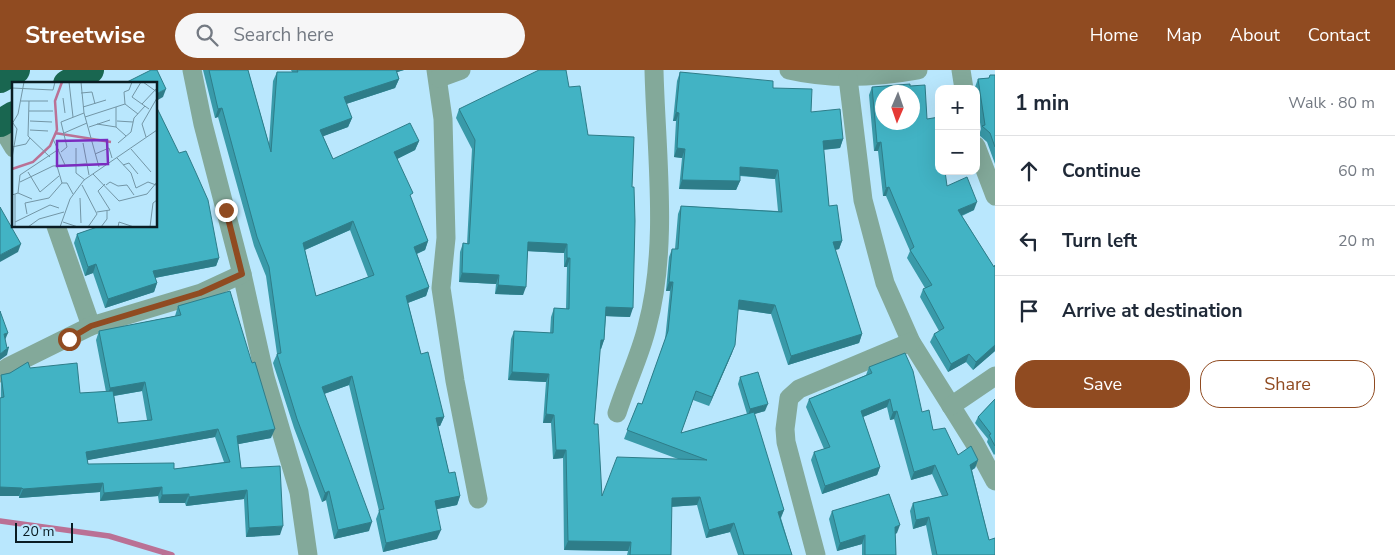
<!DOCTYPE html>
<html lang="en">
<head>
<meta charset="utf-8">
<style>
	:root { --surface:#fff; --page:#f6f6f7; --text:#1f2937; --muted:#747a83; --line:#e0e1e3; --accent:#904b21 }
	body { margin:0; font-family:"Nunito Sans",sans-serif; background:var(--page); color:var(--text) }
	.controls { position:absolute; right:15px; top:15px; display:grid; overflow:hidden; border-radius:10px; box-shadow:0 5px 20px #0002 }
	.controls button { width:45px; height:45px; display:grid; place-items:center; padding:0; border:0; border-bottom:1px solid var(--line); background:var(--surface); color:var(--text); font:25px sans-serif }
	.compass { position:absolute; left:875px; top:15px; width:45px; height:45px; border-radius:50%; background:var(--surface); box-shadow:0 5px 20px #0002; rotate:182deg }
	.scale { position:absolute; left:15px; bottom:12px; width:58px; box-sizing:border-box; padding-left:5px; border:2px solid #0a1c23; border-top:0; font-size:14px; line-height:18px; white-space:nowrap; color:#0a1c23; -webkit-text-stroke:4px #b9e7fd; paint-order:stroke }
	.stop { position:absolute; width:15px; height:15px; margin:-11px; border:4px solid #904b21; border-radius:50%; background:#fff }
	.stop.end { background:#904b21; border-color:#fff; box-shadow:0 1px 5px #0008 }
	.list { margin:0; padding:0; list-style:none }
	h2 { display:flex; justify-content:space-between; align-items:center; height:65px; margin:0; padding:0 20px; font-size:21px }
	h2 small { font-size:16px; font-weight:400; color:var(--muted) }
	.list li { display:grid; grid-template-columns:32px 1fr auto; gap:15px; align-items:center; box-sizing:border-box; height:70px; padding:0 20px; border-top:1px solid var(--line) }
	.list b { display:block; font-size:19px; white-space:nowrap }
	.list em { font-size:16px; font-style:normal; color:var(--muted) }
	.actions { display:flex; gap:10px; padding:15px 20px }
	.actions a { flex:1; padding:11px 0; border:1px solid var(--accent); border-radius:20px; text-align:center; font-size:18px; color:var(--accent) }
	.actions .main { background:var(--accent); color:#fff }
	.icon { flex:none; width:28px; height:28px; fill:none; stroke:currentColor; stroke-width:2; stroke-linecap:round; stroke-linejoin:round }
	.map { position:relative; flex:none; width:995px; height:485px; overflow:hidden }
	header { display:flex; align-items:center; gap:30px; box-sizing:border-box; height:70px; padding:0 25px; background:var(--accent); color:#fff }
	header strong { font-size:24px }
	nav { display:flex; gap:28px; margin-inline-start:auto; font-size:18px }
	.search { width:350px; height:45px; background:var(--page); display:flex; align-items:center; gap:12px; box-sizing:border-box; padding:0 18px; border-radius:28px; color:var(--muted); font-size:19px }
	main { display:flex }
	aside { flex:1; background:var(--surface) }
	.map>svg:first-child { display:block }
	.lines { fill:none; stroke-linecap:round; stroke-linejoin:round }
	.stream { stroke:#ba7195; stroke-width:5.5 }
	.street { stroke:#83a99a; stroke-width:19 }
	.highway { stroke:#196650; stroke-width:28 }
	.wall { fill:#399aa9; fill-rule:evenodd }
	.shaded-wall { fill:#2e7d89 }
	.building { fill:#42b3c4; stroke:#2e7d89; fill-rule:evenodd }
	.route { stroke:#904b21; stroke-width:6 }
	.inset-river { fill:none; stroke:#ba7195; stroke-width:2.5 }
	.inset-road { fill:none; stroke:#7396a6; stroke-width:1 }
	.view { fill:#7b2cbf; fill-opacity:0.15; stroke:#7b2cbf; stroke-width:2.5 }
	.inset-edge { fill:none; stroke:#0a1c23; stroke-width:2.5 }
</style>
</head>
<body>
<header>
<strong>Streetwise</strong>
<div class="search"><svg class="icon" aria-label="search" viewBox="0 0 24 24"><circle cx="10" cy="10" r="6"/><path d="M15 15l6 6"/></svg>Search here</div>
<nav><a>Home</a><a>Map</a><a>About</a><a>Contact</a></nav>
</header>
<main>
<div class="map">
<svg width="995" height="485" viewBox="0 0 995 485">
	<rect width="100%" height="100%" fill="#b9e7fd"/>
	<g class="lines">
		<polyline class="stream" points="0,451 109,466 172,485"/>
		<g class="street">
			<polyline points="192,0 203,54 242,204 265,307 299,422 308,485"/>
			<polyline points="436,0 443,49 446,168 441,218 455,311 478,429"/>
			<path d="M789 0C832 10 874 8 918 0"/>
			<polyline points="961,0 964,19"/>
			<polyline points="439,8 461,0"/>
			<polyline points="848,8 863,130 885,213 911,272 975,374 995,411"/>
			<polyline points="0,55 14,78"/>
			<polyline points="976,76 995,126"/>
			<polyline points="56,156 91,256"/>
			<polyline points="0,303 8,297 91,256 201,223 242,204"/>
			<polyline points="951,336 995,306"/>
			<path d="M617 343C626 314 640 286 647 257 669 176 656 83 654 0"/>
			<polyline points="816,485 786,372 785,359 789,328 799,319 911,272"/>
		</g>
		<g class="highway">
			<polyline points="0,9 16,0"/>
			<polyline points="67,14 90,0"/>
			<polyline points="0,53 14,45"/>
		</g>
	</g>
	<g class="wall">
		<path d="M203 0H248L269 74 273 11 277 2H292L291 0H404L397 2 399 9 395 18 346 34 352 48 348 57 323 66 333 89 419 71 415 80 397 89 411 129 428 171 425 180 417 184 429 217 426 226 408 233 421 284 444 347 440 356H438L449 403 460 426 457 435 437 439V469L383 482 376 449 379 441 349 315 324 324 369 461 334 469 326 430 322 432 294 358 273 293 277 284 266 206 254 176 218 47 215 48ZM350 160 368 207 316 226 305 180Z"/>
		<polygon points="680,2 773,18 811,42 843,69 840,78 823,80 829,136 842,171 839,179 835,180 862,264 859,273 788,295 771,244 738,239 732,283 709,336 693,330 681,363 747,344 738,314 740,307 765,341 754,344 784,440 781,448 792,485 738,485 730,462 706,468 697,435 671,437 671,485 627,485 628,481 564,480 563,388 553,389 551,353 543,353 546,312 508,310 511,269 514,261 550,263 551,247 554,238 566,239 567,197 564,197 564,183 528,181 523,225 495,224 496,214 459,212 460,182 463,173 467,174 472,79 456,48 459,39 569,17 588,65 632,117 630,247 606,246 604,270 601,279 600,279 594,354 602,426 678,389 624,369 638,333 642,334 665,270 670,221 666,221 669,187 672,179 675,179 678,144 681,136 778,141 775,109 740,106 740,111 736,120 679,119 682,88 674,87 676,51 673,51 677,11"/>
		<polygon points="990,5 995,5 995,94 987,72 979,65 981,59 976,25 976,19 975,19 975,17 978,9 989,8"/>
		<polygon points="910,16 927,49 939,101 947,116 974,140 962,146 994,197 995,195 995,281 973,300 966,292 948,302 930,272 934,264 939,261 920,227 923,219 925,218 907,188 910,181 886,126 883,126 878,81 874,81 869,25 872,17"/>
		<polygon points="98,156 156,156 219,188 216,196 155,208 157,213 154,222 105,238 93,203 85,206 74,173 77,164 98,157"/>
		<path d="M178 236 271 368 238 374 241 398 280 465 246 467 244 429 186 436 185 433H159L158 426 100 431V422L19 428V426H0L1 305 30 298 80 323 106 322 96 270 99 261 175 246ZM142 321 147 350 118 353 114 326ZM215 367 224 392 174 399 88 394 87 390Z"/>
		<polygon points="869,297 922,342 933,360 958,385 978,390 975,398 972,400 989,470 995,485 932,485 926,455 913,459 910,441 913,433 942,426 932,404 911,410 894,349 890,350 887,337 863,347 880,397 877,405 822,424 811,390 814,382 824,379 806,337 809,329 866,305"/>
		<polygon points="995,329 995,384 994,385 987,372 988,369 975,353 978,347"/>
		<polygon points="832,441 897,463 895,464 896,485 862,485 862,474 837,481 829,449"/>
	</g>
	<g class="shaded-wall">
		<polygon points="393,0 404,0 391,4"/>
		<polygon points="399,9 395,18 340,36 344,27"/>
		<polygon points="166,19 163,27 156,31 156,24"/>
		<polygon points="222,38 218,47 215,48 218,39"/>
		<polygon points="676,42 679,43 676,51 673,51"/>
		<polygon points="352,48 348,57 316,69 320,60"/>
		<polygon points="843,69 840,78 819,80 823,71"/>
		<polygon points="419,71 415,80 391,92 394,82"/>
		<polygon points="881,72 878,81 874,81 877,73"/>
		<polygon points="677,78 685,79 682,88 674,87"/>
		<polygon points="740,97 778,100 775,109 737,105"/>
		<polygon points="682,110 740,111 736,120 679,119"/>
		<polygon points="889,117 886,126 883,126 886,118"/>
		<polygon points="977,132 974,140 955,148 958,140"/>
		<polygon points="353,151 350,160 300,182 303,173"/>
		<polygon points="428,171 425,180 411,186 414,177"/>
		<polygon points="842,171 839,179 830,181 833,172"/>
		<polygon points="528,172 567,174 564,183 525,181"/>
		<polygon points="21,174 18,182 0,192 0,185"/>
		<polygon points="219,188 216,196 149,209 153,201"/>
		<polygon points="567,188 570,188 567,197 564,197"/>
		<polygon points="96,194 93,203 85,206 88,197"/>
		<polygon points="462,203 499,205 496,214 459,212"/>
		<polygon points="669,212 673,212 670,221 666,221"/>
		<polygon points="157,213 154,222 105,238 108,229"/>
		<polygon points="498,215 526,217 523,225 495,224"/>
		<polygon points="429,217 426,226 402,235 406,226"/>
		<polygon points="739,230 775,235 771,244 736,239"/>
		<polygon points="606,237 633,238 630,247 603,246"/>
		<polygon points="8,263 5,270 4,264"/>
		<polygon points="862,264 859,273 788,295 791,286"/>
		<polygon points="601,270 604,270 601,279 598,279"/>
		<polygon points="735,275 732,283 709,336 712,327"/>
		<polygon points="995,275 995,281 973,300 976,292"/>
		<polygon points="9,277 7,285 0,290 0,284"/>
		<polygon points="969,284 966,292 948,302 951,294"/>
		<polygon points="512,302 549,304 546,312 508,310"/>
		<polygon points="352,306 349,315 318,326 322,317"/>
		<polygon points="145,312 142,321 107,327 110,318"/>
		<polygon points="890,329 887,337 858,349 861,341"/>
		<polygon points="768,334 765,341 748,346 750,339"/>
		<polygon points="897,341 894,349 890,350 893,342"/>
		<polygon points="546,344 554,345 551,353 543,353"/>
		<polygon points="444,347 440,356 433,357 436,348"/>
		<polygon points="218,359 215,367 83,391 86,382"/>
		<polygon points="275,359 271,368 234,375 237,366"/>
		<polygon points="556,380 566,380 563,388 553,389"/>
		<polygon points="978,390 975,398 967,403 970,395"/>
		<polygon points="935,395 932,404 911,410 914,402"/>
		<polygon points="880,397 877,405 822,424 825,416"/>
		<polygon points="103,413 100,422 19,428 23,419"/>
		<polygon points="0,417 22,418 19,426 0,426"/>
		<polygon points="162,417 158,426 100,431 104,423"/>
		<polygon points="247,420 244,429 186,436 189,427"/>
		<polygon points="329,421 326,430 322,432 325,423"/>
		<polygon points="189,424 185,433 159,433 162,425"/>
		<polygon points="460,426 457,435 432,440 435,431"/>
		<polygon points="700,427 697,435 668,437 672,428"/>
		<polygon points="784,440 780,449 778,442"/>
		<polygon points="929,447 926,455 913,459 916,450"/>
		<polygon points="372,452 369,461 334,469 338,460"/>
		<polygon points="734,453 730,462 706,468 709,460"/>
		<polygon points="900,455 897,463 892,465 895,457"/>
		<polygon points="283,456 280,465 246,467 249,458"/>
		<polygon points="441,460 437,469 383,482 386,473"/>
		<polygon points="865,465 862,474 837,481 840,473"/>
		<polygon points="568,471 631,472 628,481 564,480"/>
	</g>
	<g class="building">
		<polygon points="151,0 157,0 166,19 156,24 156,14 123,14"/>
		<path d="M209 0H248L271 82 277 2H298L297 0H396L399 9 344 27 352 48 320 60 333 89 410 53 419 71 394 82 413 123 410 125 428 171 414 177 429 217 406 226 421 284 428 282 444 347 436 348 449 403 455 402 460 426 435 431 441 460 386 473 379 440 384 439 352 306 322 317 372 452 338 460 329 421 325 423 297 349 277 284 281 283 269 197 257 167 222 38 218 39ZM353 151 374 205 316 226 303 173Z"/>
		<polygon points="539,0 566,0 569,17 580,16 588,65 634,67 632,117 634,117 635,151 633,238 606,237 604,270 601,270 594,354 598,354 602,426 617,387 707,390 627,360 638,333 642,334 668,261 673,212 669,212 672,179 678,179 681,136 782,142 778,100 740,97 740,111 682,110 685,79 677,78 679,43 676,42 680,2 773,11 773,18 812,19 811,42 840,39 843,69 823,71 829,136 837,135 842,171 833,172 862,264 791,286 775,235 739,230 735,275 712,327 696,321 681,363 754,342 784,440 778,442 792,485 744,485 734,453 709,460 700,427 672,428 671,485 630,485 631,472 568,471 566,380 556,380 554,345 546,344 549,304 512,302 514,261 553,263 554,238 569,239 570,188 567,188 567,174 528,172 526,217 498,215 499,205 462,203 463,173 469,174 475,70 459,39"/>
		<polygon points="990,5 995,5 995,77 990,63 982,56 985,55 978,9 989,8"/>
		<path d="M910 14V16L925 15 927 49 939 47V101H945L947 116 967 107 977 132 958 140 994 197 995 195V275L976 292 969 284 951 294 934 264 944 258 923 219 932 215 910 180 914 177 889 117 886 118 881 72 877 73 872 17ZM882 22H912V52H882Z"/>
		<polygon points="156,36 179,83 186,81 196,103 208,130 219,188 153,201 157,213 108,229 96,194 88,197 77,164 100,156 156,156"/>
		<polygon points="0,137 21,174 0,185"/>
		<path d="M230 221 252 293 255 292 275 359 237 366 241 398 280 396 283 456 249 458 247 420 189 427V424L162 425V417L104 423 103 413 23 419 22 418 0 417V328L4 327 1 305 10 303 28 292 30 298 77 293 80 323 113 321 118 353 152 350 145 312 110 318 99 261 181 245 178 236ZM218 359 230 392 174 399V393L88 394 86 382Z"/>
		<polygon points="0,241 8,263 4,264 7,278 9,277 0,284"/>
		<polygon points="905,283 913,301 922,342 929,340 933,360 945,358 958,385 971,376 978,390 970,395 989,470 995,468 995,485 937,485 929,447 916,450 913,433 948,425 935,395 914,402 897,341 893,342 890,329 861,341 880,397 825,416 814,382 830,377 809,329 872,303 869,297"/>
		<polygon points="758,302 768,334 750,339 740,307"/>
		<polygon points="995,329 995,376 989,365 991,364 978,347"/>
		<polygon points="889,424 900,455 895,457 896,485 865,485 865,465 840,473 832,441"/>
	</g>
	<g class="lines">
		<polyline class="route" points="69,269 91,256 200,223 242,204 226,140"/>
	</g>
	<g transform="translate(12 12)">
		<rect width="145" height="145" fill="#b9e7fd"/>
		<path class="inset-river" d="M43 51 99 60M0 87 21 80 38 64 45 48 43 19 50 0"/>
		<path class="inset-road" d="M57 0 61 35M69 0 72 31 87 85M129 0 120 15 137 27M131 0 145 10M0 6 41 8 43 0M69 11 80 10 83 22M51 16 53 31M9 19H36M17 19 16 54 38 75M113 22 126 32M130 22 145 6M71 25 94 18M104 25V45M17 29H41M73 35 113 22 112 10 117 8 120 0M18 39 40 40M105 39 121 40M0 42 6 32 12 0M85 42 104 45 114 54M77 45 98 38M18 48 36 49M52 51 75 41M134 55 130 42 145 16M41 57 53 83M71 61 77 93M106 61 119 50 122 36 133 24M0 65 14 62 18 56M64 66V91L73 98M119 67 139 90M49 70 55 65 49 40 72 31M83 72 97 66 100 76M0 76 5 47 1 41M105 76 119 91 124 106 136 100 144 103M111 83 117 81 126 92M45 84 50 101M16 90 28 110 47 94M81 92 107 119 135 112 145 100M8 100 41 84 74 82M50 101H55L61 112M70 103 85 132 76 145M94 103 98 100 106 104 115 103 122 113M6 111 8 93 47 67M0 113 6 111 20 117M68 116 69 141M85 130 98 128 86 109 93 102M15 132 13 121 37 116 50 101M3 140 38 123 47 126M51 140 66 145M3 145V112M16 145 27 137 52 130M48 145 58 117 72 98 145 48M89 145 95 137V129M106 145 107 140 122 145M138 145 141 121 145 118"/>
		<path class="view" d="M95 58 96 82 45 84V59Z"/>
		<rect width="145" height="145" class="inset-edge"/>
	</g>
</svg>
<div class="controls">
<button>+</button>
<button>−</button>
</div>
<svg class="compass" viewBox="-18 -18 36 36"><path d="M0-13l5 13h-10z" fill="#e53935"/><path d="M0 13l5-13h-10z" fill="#747a83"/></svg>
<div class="scale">20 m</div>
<div class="stop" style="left:69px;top:269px"></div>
<div class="stop end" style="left:226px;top:140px"></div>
</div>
<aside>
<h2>1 min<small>Walk · 80 m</small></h2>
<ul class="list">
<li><svg class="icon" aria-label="ahead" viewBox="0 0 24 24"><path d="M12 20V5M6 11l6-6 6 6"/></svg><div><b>Continue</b></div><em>60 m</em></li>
<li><svg class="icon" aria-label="left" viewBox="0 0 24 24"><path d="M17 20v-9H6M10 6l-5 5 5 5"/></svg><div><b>Turn left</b></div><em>20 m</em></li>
<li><svg class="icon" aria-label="arrive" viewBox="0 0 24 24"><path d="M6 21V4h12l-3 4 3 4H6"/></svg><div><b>Arrive at destination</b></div></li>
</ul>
<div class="actions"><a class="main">Save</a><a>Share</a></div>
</aside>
</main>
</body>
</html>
